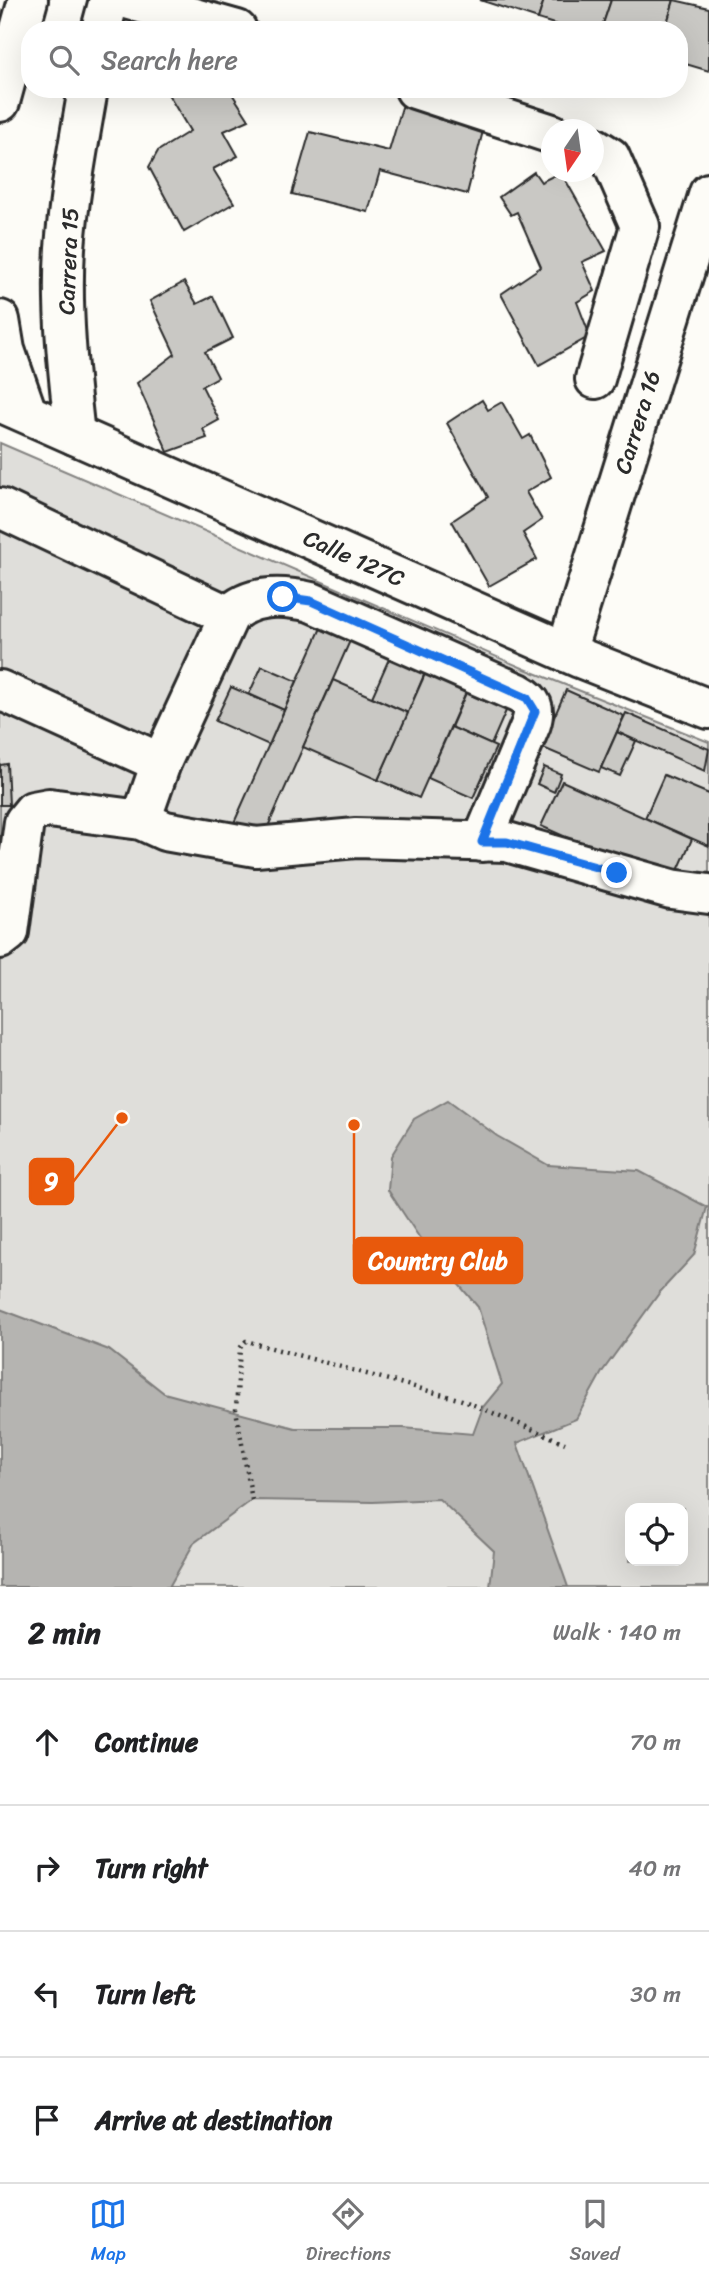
<!DOCTYPE html>
<html lang="en">
<head>
<meta charset="utf-8">
<style>
	:root { --surface:#fff; --page:#f6f6f6; --text:#202124; --muted:#757577; --line:#e0e0e0; --accent:#1a73e8 }
	body { margin:0; font-family:Sriracha,sans-serif; background:var(--page); color:var(--text) }
	.controls { position:absolute; right:21px; bottom:21px; display:grid; overflow:hidden; border-radius:14px; box-shadow:0 7px 28px #0002 }
	.controls button { width:63px; height:63px; display:grid; place-items:center; padding:0; border:0; border-bottom:2px solid var(--line); background:var(--surface); color:var(--text); font:35px sans-serif }
	.compass { position:absolute; left:541px; top:119px; width:63px; height:63px; border-radius:50%; background:var(--surface); box-shadow:0 7px 28px #0002; rotate:193deg }
	.stop { position:absolute; width:21px; height:21px; margin:-16px; border:5px solid #1a73e8; border-radius:50%; background:#fff }
	.stop.end { background:#1a73e8; border-color:#fff; box-shadow:0 2px 7px #0008 }
	.list { margin:0; padding:0; list-style:none }
	h2 { display:flex; justify-content:space-between; align-items:center; height:91px; margin:0; padding:0 28px; font-size:30px }
	h2 small { font-size:23px; font-weight:400; color:var(--muted) }
	.list li { display:grid; grid-template-columns:46px 1fr auto; gap:21px; align-items:center; box-sizing:border-box; height:126px; padding:0 28px; border-top:2px solid var(--line) }
	.list b { display:block; font-size:26px; white-space:nowrap }
	.list em { font-size:23px; font-style:normal; color:var(--muted) }
	.icon { flex:none; width:38px; height:38px; fill:none; stroke:currentColor; stroke-width:2; stroke-linecap:round; stroke-linejoin:round }
	.map { position:relative; flex:none; width:709px; height:1587px; overflow:hidden }
	.search { position:absolute; background:var(--surface); box-shadow:0 7px 28px #0002; left:21px; right:21px; top:21px; height:77px; display:flex; align-items:center; gap:18px; box-sizing:border-box; padding:0 24px; border-radius:28px; color:var(--muted); font-size:26px }
	.sheet { height:595px; background:var(--surface) }
	nav { display:flex; justify-content:space-around; align-items:center; box-sizing:border-box; height:98px; border-top:2px solid var(--line); background:var(--surface); font-size:19px; color:var(--muted) }
	nav a { display:grid; justify-items:center; gap:4px }
	nav .on { color:var(--accent) }
	.map>svg:first-child { display:block }
	.green { fill:#dfdeda; stroke:#858482; stroke-width:2; fill-rule:evenodd }
	.water { fill:#b5b4b1; stroke:#7e7d7b; stroke-width:2 }
	.building { fill:#c9c8c4; stroke:#2b2b2b; stroke-width:2 }
	.lines { fill:none; stroke-linecap:round; stroke-linejoin:round }
	.minor-casing { stroke:#2b2b2b; stroke-width:44 }
	.path { stroke:#2b2b2b; stroke-width:4.5; stroke-dasharray:2 5; stroke-linecap:butt }
	.minor { stroke:#fdfcf7; stroke-width:38 }
	.route { stroke:#1a73e8; stroke-width:9 }
	.labels { text-anchor:middle; stroke-width:7; stroke-linejoin:round; paint-order:stroke }
	.street-label { font-size:23px; fill:#2b2b2b; stroke:#fdfcf7 }
	.leader { fill:none; stroke:#e8590c; stroke-width:2.5 }
	.callout-dot { fill:#e8590c; stroke:#fdfcf7; stroke-width:2.5 }
	.callout { fill:#e8590c; stroke:#e8590c; stroke-width:2.5 }
	.callout-label { font-size:24px; text-anchor:middle; font-weight:bold; fill:#fff }
</style>
</head>
<body>
<div class="map">
<svg width="709" height="1587" viewBox="0 0 709 1587">
	<rect width="100%" height="100%" fill="#fdfcf7"/>
	<filter id="ink" filterUnits="userSpaceOnUse"><feTurbulence type="fractalNoise" baseFrequency=".0143" numOctaves="2"/><feDisplacementMap in="SourceGraphic" scale="14" xChannelSelector="R" yChannelSelector="G"/><feConvolveMatrix kernelMatrix="1 2 1 2 8 2 1 2 1" color-interpolation-filters="sRGB"/></filter>
	<g filter="url(#ink)">
		<path class="green" d="M0 443 525 669 709 742V1587H0ZM630 1508H683V1561H630Z"/>
		<polygon class="water" points="448,1100 497,1136 548,1165 639,1171 707,1207 694,1255 660,1292 602,1372 576,1419 517,1443 568,1587 490,1587 494,1551 439,1499 373,1502 252,1500 194,1543 169,1587 0,1587 0,1309 109,1350 164,1393 295,1428 403,1428 473,1434 483,1407 502,1384 478,1307 421,1240 388,1190 391,1156 414,1119"/>
		<g class="building">
			<polygon points="480,0 544,0 538,19"/>
			<polygon points="544,0 611,0 601,30 573,30 538,19"/>
			<polygon points="611,0 674,0 665,30 601,30"/>
			<polygon points="674,0 709,8 709,71 679,62 679,30 665,30"/>
			<polygon points="165,89 229,89 249,120 224,131 238,156 213,169 234,203 184,232 149,167 158,151 190,131"/>
			<polygon points="403,104 439,115 438,119 483,131 467,194 380,171 368,212 292,194 310,132 389,151"/>
			<polygon points="534,172 541,182 561,172 606,251 582,262 595,291 577,302 590,336 539,365 501,294 541,267 517,212 511,215 499,197"/>
			<polygon points="184,282 197,304 213,296 233,338 205,352 218,377 202,386 219,420 203,429 207,438 168,452 137,383 175,354 150,301"/>
			<polygon points="482,400 488,410 502,402 523,439 530,435 551,477 526,492 542,520 523,533 537,559 489,586 452,521 488,497 447,423"/>
			<polygon points="324,621 353,634 263,838 233,825"/>
			<polygon points="392,652 427,668 408,713 372,697"/>
			<polygon points="429,665 470,683 419,798 378,780"/>
			<polygon points="262,666 297,681 284,710 249,694"/>
			<polygon points="333,680 408,713 378,780 303,747"/>
			<polygon points="469,686 509,704 491,745 451,727"/>
			<polygon points="231,687 284,710 269,745 215,721"/>
			<polygon points="566,690 624,716 599,772 541,747"/>
			<polygon points="626,713 709,749 705,771 617,732"/>
			<polygon points="451,727 496,747 473,798 428,778"/>
			<polygon points="617,732 636,741 620,776 601,768"/>
			<polygon points="7,764 9,805 0,805 0,765"/>
			<polygon points="544,767 561,774 554,792 537,784"/>
			<polygon points="664,775 709,794 709,846 645,818"/>
			<polygon points="562,781 692,839 672,884 541,826"/>
		</g>
		<g class="lines">
			<defs>
				<g id="minor">
					<polyline points="130,0 237,30"/>
					<polyline points="101,30 109,0"/>
					<polyline points="415,89 552,134"/>
					<polyline points="0,102 28,0"/>
					<polyline points="594,147 610,157 640,226 595,379"/>
					<polyline points="0,320 5,350 27,413"/>
					<polyline points="0,402 580,658 709,709"/>
					<path d="M75 435C68 373 61 310 65 248 69 194 79 142 88 89"/>
					<polyline points="0,508 229,616"/>
					<polyline points="566,652 709,193"/>
					<polyline points="0,690 161,763"/>
					<path d="M141 820 161 763 229 616C250 593 284 596 311 602L518 693C533 701 536 708 531 724L482 842"/>
					<polyline points="0,939 9,932 24,822 33,811 49,808 141,820 165,831 256,847 356,838 507,842 671,889 709,894"/>
				</g>
			</defs>
			<use href="#minor" class="minor-casing"/>
			<polyline class="path" points="252,1500 236,1410 240,1348 246,1341 462,1400 565,1443"/>
			<use href="#minor" class="minor"/>
		</g>
	</g>
	<g class="lines" filter="url(#ink)">
		<polyline class="route" points="283,597 311,601 527,698 535,711 482,842 507,842 617,873"/>
	</g>
	<g class="labels">
		<g class="street-label">
			<text transform="translate(68 261) rotate(-88)" y="8">Carrera 15</text>
			<text transform="translate(637 422) rotate(-73)" y="8">Carrera 16</text>
			<text transform="translate(354 558) rotate(24)" y="8">Calle 127C</text>
		</g>
	</g>
	<path class="leader" d="M122 1118L73 1182M354 1125L354 1260"/>
	<g class="callout-dot">
		<circle cx="122" cy="1118" r="7"/>
		<circle cx="354" cy="1125" r="7"/>
	</g>
	<g class="callout">
		<rect x="30" y="1159" width="43" height="45" rx="7"/>
		<rect x="354" y="1238" width="168" height="45" rx="7"/>
	</g>
	<g class="callout-label">
		<text x="51" y="1190">9</text>
		<text x="438" y="1269">Country Club</text>
	</g>
</svg>
<div class="controls">
<button><svg class="icon" aria-label="locate" viewBox="0 0 24 24"><circle cx="12" cy="12" r="6"/><path d="M12 2v4M12 18v4M2 12h4M18 12h4"/></svg></button>
</div>
<svg class="compass" viewBox="-18 -18 36 36"><path d="M0-13l5 13h-10z" fill="#e53935"/><path d="M0 13l5-13h-10z" fill="#757577"/></svg>
<div class="stop" style="left:283px;top:597px"></div>
<div class="stop end" style="left:617px;top:873px"></div>
<div class="search"><svg class="icon" aria-label="search" viewBox="0 0 24 24"><circle cx="10" cy="10" r="6"/><path d="M15 15l6 6"/></svg>Search here</div>
</div>
<section class="sheet">
<h2>2 min<small>Walk · 140 m</small></h2>
<ul class="list">
<li><svg class="icon" aria-label="ahead" viewBox="0 0 24 24"><path d="M12 20V5M6 11l6-6 6 6"/></svg><div><b>Continue</b></div><em>70 m</em></li>
<li><svg class="icon" aria-label="right" viewBox="0 0 24 24"><path d="M7 20v-9h11M14 6l5 5-5 5"/></svg><div><b>Turn right</b></div><em>40 m</em></li>
<li><svg class="icon" aria-label="left" viewBox="0 0 24 24"><path d="M17 20v-9H6M10 6l-5 5 5 5"/></svg><div><b>Turn left</b></div><em>30 m</em></li>
<li><svg class="icon" aria-label="arrive" viewBox="0 0 24 24"><path d="M6 21V4h12l-3 4 3 4H6"/></svg><div><b>Arrive at destination</b></div></li>
</ul>
</section>
<nav>
<a class="on"><svg class="icon" aria-label="map" viewBox="0 0 24 24"><path d="M3 6l6-2 6 2 6-2v14l-6 2-6-2-6 2zM9 4v14M15 6v14"/></svg>Map</a>
<a><svg class="icon" aria-label="directions" viewBox="0 0 24 24"><path d="M12 3l9 9-9 9-9-9zM9 14v-3h6M13 9l2 2-2 2"/></svg>Directions</a>
<a><svg class="icon" aria-label="saved" viewBox="0 0 24 24"><path d="M7 4h10v16l-5-4-5 4z"/></svg>Saved</a>
</nav>
</body>
</html>
